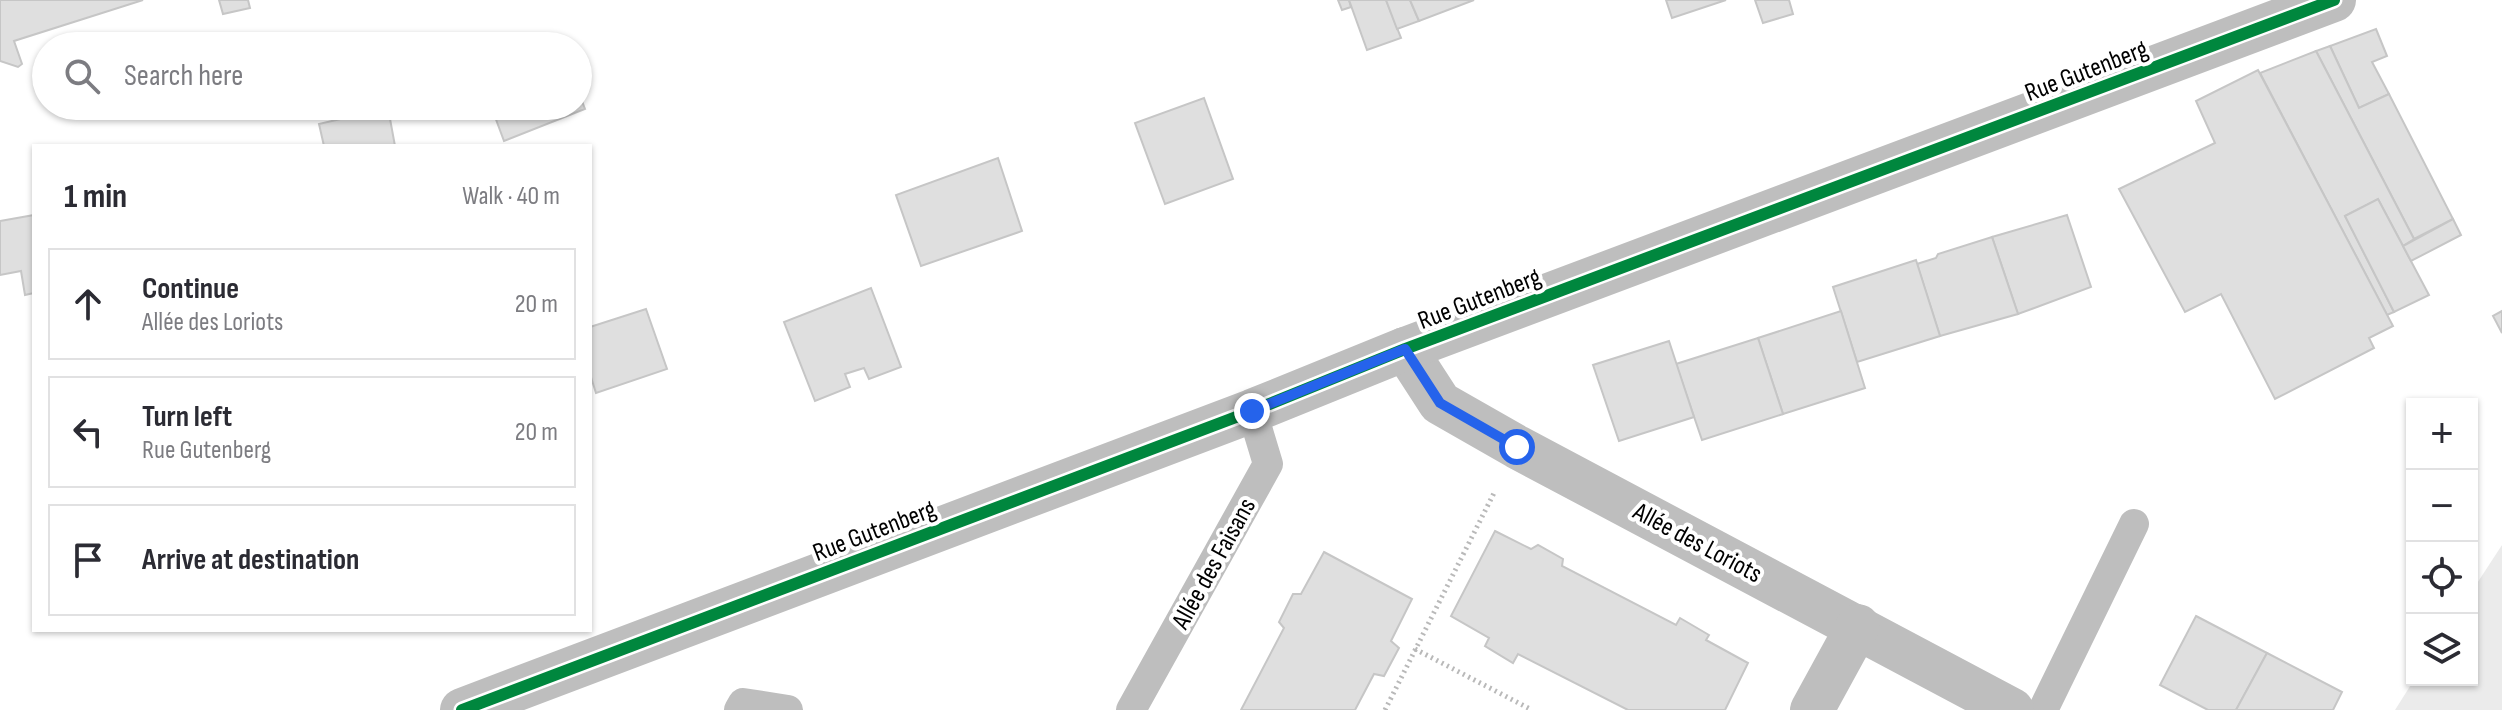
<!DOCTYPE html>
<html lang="en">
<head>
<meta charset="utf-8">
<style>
	:root { --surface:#fff; --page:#f2f2f3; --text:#2b2b33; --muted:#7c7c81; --line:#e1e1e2 }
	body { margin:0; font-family:"Sofia Sans Condensed",sans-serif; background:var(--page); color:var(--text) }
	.controls { position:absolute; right:24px; bottom:24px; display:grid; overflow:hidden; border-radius:0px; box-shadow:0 2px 6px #0004 }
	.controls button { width:72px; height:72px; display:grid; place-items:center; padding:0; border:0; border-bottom:2px solid var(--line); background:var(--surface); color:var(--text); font:40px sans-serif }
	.stop { position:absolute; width:24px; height:24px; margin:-18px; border:6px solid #2563eb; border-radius:50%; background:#fff }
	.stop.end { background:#2563eb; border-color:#fff; box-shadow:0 2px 8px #0008 }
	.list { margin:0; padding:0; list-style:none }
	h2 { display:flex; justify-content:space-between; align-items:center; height:104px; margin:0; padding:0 32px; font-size:34px }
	h2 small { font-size:26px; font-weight:400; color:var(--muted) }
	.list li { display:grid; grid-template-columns:52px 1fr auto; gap:24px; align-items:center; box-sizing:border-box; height:112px; margin:0 16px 16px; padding:0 16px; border:2px solid var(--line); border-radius:0px }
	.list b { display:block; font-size:30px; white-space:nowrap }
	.list p { margin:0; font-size:26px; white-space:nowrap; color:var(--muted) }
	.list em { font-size:26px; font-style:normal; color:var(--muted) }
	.icon { flex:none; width:44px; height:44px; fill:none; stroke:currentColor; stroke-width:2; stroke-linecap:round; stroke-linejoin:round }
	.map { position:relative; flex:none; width:2502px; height:710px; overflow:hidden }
	.search { position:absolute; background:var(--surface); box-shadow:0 2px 6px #0004; left:32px; top:32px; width:560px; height:88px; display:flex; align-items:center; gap:20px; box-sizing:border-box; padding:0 28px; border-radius:44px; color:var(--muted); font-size:30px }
	.panel { position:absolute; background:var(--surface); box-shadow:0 2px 6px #0004; left:32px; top:144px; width:560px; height:488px; border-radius:0px }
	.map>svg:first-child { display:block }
	.green { fill:#ebebeb }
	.building { fill:#dfdfdf; stroke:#c6c6c6; stroke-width:2 }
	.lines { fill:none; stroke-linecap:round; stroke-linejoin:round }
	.path { stroke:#b9b9b9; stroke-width:5; stroke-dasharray:2 4; stroke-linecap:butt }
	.service { stroke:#bebebe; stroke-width:30 }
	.minor { stroke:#bebebe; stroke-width:44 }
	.cycleway-casing { stroke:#fff; stroke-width:17 }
	.cycleway { stroke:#00873e; stroke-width:12 }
	.route { stroke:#2563eb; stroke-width:10 }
	.labels { text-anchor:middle; stroke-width:8; stroke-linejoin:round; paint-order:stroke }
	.street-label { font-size:26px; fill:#000; stroke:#fff }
</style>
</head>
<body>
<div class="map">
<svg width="2502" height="710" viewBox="0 0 2502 710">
	<rect width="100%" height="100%" fill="#fff"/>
	<polygon class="green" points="2502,545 2502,710 2395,710 2414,680 2472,680 2472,591"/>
	<g class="building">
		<polygon points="0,0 143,0 14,41 22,64 18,67 0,61"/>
		<polygon points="219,0 248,0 250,8 223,14"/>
		<polygon points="1338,0 1349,0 1351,7 1342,10"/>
		<polygon points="1349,0 1386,0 1401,38 1367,50"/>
		<polygon points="1386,0 1410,0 1419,21 1397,29"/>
		<polygon points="1410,0 1474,0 1419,21"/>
		<polygon points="1666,0 1726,0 1672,18"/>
		<polygon points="1755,0 1789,0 1793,14 1763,23"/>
		<polygon points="2376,29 2387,56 2372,62 2389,94 2359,108 2330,46"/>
		<polygon points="2330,46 2359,108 2389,94 2453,219 2414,239 2316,51"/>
		<polygon points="2316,51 2414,239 2403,246 2378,199 2345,216 2394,312 2387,315 2260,73"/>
		<polygon points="2258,70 2393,326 2369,338 2374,348 2275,399 2221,294 2185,312 2119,189 2215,143 2196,101"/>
		<polygon points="578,91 585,109 504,141 491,106 578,106"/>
		<polygon points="1204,98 1233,179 1165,204 1135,123"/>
		<polygon points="388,108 395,146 324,146 319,124"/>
		<polygon points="998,158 1022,231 921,266 896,195"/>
		<polygon points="2378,199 2429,295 2394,312 2345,216"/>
		<polygon points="34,215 34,293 25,295 21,271 0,275 0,221"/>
		<polygon points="2067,215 2091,287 2018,314 1992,237"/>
		<polygon points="2453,219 2461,235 2411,261 2403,246"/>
		<polygon points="1992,237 2018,314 1940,336 1917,264 1936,258 1938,254"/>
		<polygon points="1916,260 1940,336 1857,362 1833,287"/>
		<polygon points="871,288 901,367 869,379 864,368 845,374 850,387 815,401 784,322"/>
		<polygon points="646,309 667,369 596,393 590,374 590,327"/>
		<polygon points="1841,311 1865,388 1783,414 1758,338"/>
		<polygon points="2502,311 2502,333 2493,316"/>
		<polygon points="1758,338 1783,414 1702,440 1676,364"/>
		<polygon points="1669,341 1694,417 1619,441 1593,365"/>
		<polygon points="1495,531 1531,549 1538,545 1563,559 1562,566 1676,625 1680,618 1709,635 1706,640 1748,663 1725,710 1628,710 1518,654 1513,663 1485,646 1489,638 1451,616"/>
		<polygon points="1324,552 1412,599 1391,641 1399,648 1384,676 1374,674 1355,710 1241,710 1284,628 1279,622 1293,594 1301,594"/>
		<polygon points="2196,616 2267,653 2236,710 2208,710 2160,685"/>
		<polygon points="2267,653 2342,692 2333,710 2236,710"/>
	</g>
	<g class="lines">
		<g class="path">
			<polyline points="1415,649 1532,710"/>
			<polyline points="1385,710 1494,493"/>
		</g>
		<g class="service">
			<polyline points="739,710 743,703 788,710"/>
			<polyline points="1131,710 1268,464 1252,411"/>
			<polyline points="2043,710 2134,524"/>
		</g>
		<g class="minor">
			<polyline points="1405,349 1440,403 1517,447 2012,710"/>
			<polyline points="462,710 1252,411 1405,349 2334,0"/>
			<polyline points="1812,710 1858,626"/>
		</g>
		<defs>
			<polyline id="cycleway" points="462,710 1252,411 1405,349 2334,0"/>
		</defs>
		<use href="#cycleway" class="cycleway-casing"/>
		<use href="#cycleway" class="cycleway"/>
	</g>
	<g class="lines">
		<polyline class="route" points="1252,411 1405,349 1440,403 1517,447"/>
	</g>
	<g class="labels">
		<g class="street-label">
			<text transform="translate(2086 70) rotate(-21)" y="9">Rue Gutenberg</text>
			<text transform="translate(1479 298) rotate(-21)" y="9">Rue Gutenberg</text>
			<text transform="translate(874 530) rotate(-21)" y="9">Rue Gutenberg</text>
			<text transform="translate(1698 542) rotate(28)" y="9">Allée des Loriots</text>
			<text transform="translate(1213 563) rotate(-61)" y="9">Allée des Faisans</text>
		</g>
	</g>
</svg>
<div class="controls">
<button>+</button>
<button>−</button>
<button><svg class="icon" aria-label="locate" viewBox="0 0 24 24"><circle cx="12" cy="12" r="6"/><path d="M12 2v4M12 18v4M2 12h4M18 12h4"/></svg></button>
<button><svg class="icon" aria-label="layers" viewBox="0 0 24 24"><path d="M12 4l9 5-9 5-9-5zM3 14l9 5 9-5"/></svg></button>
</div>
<div class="stop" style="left:1517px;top:447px"></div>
<div class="stop end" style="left:1252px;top:411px"></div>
<div class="search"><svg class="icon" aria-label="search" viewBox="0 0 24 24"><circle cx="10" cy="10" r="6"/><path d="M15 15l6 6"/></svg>Search here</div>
<section class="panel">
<h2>1 min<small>Walk · 40 m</small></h2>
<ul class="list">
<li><svg class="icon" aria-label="ahead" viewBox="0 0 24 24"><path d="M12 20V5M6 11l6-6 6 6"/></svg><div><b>Continue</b><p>Allée des Loriots</p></div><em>20 m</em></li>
<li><svg class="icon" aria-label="left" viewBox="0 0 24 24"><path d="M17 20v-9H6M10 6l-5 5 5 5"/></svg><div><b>Turn left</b><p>Rue Gutenberg</p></div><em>20 m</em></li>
<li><svg class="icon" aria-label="arrive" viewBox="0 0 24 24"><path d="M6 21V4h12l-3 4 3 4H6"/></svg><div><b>Arrive at destination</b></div></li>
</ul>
</section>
</div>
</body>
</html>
